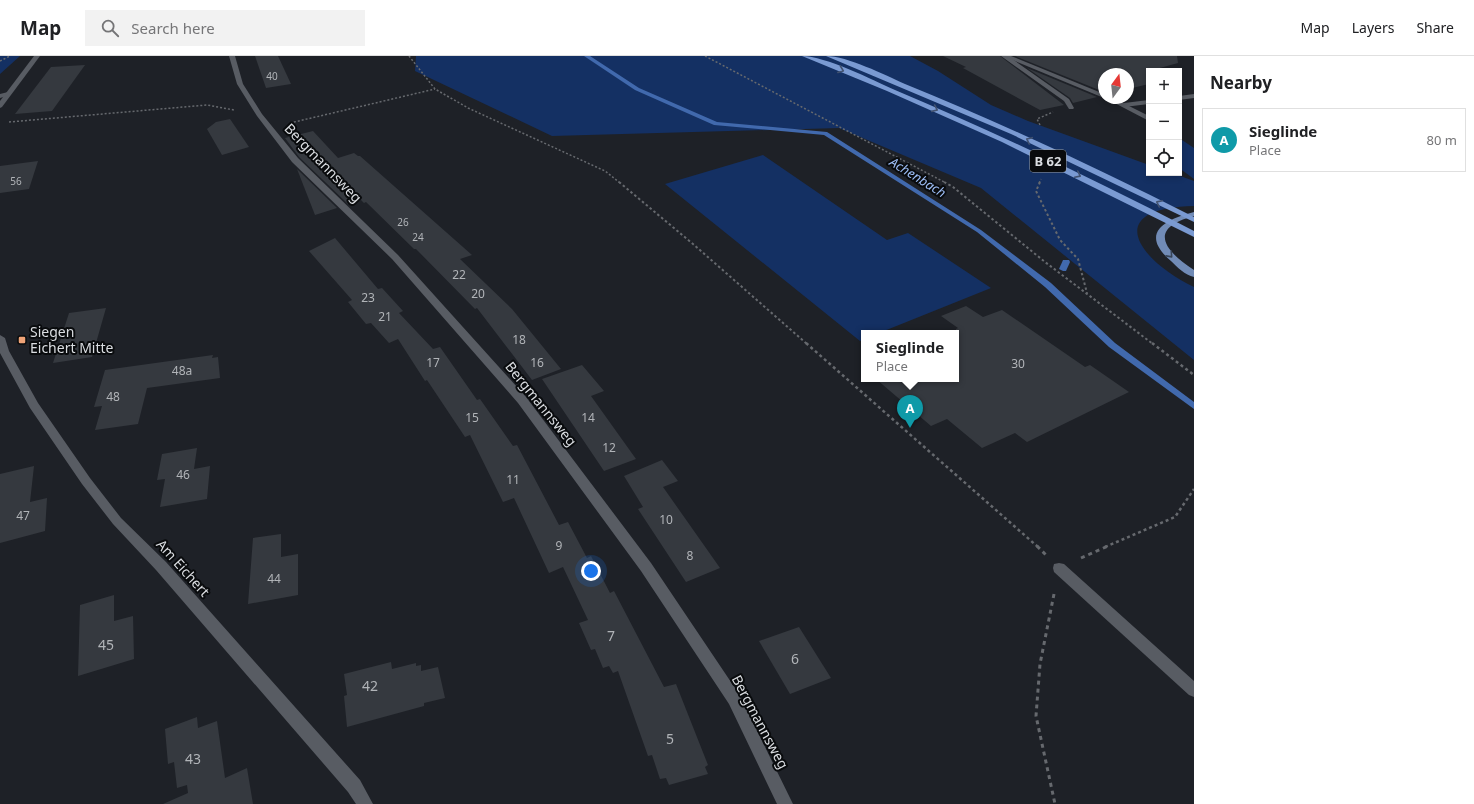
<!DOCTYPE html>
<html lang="en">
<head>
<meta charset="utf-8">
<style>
	:root { --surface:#fff; --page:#f2f2f2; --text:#202124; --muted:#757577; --line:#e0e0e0; --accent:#7d5c49 }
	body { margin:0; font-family:"Noto Sans",sans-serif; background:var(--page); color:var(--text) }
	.controls { position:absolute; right:12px; top:12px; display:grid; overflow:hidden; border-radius:0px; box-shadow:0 2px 6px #0003 }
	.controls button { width:36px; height:36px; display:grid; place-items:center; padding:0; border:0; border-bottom:1px solid var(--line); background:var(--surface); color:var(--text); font:20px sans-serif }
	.compass { position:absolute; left:1098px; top:12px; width:36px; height:36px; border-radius:50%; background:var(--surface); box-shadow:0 2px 6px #0003; rotate:15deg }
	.you { position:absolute; left:591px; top:515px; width:14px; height:14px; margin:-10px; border:3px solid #fff; border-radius:50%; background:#1a73e8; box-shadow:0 0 0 6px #1a73e833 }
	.badge { display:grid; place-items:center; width:26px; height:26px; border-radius:50%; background:var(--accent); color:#fff; font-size:13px; font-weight:700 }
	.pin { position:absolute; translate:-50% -33px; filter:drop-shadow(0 1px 2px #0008) }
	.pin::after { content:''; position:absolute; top:21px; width:14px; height:12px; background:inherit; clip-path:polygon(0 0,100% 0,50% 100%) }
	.popup { position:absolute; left:861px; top:274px; width:98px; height:52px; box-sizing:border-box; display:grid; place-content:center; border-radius:0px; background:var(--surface); filter:drop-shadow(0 1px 3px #0005); font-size:13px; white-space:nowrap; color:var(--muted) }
	.popup b { font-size:15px; color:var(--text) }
	.popup::after { content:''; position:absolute; left:50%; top:100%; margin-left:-8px; border:8px solid transparent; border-top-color:var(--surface) }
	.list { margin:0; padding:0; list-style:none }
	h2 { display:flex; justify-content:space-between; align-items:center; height:52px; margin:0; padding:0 16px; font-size:17px }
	h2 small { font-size:13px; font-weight:400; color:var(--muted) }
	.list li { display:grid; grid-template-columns:26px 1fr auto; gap:12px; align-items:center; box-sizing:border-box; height:64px; margin:0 8px 8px; padding:0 8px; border:1px solid var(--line); border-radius:0px }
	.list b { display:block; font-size:15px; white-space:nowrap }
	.list p { margin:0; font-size:13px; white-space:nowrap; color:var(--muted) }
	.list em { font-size:13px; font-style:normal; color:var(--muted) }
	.icon { flex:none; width:22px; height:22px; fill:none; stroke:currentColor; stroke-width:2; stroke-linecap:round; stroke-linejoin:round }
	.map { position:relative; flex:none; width:1194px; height:748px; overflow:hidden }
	header { display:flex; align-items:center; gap:24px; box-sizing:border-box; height:56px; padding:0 20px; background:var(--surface); border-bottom:1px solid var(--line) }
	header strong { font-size:19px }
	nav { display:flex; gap:22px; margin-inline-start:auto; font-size:14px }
	.search { width:280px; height:36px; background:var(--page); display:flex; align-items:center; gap:10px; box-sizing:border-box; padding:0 14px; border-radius:0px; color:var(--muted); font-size:15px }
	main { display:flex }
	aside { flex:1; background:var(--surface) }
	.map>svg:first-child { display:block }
	.green { fill:#143063 }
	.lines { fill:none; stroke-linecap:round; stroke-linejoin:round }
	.stream { fill:#4169ad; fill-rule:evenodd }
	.building { fill:#35393f }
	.path-far3 { stroke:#66696e; stroke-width:1.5; stroke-dasharray:2 2; stroke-linecap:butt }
	.path-far2 { stroke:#66696e; stroke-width:2; stroke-dasharray:2.5 2.5; stroke-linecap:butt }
	.path-far1 { stroke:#66696e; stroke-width:2.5; stroke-dasharray:3 3; stroke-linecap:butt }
	.path { stroke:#66696e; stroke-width:3; stroke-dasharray:4 4; stroke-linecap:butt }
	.service { fill:#585c63; fill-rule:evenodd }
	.minor { fill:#585c63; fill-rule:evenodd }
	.tertiary { fill:#585c63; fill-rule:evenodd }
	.primary { fill:#718bb6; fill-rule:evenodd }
	.trunk { fill:#7a9ad2; fill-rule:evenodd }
	.oneway { stroke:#425270 }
	.oneway2 { stroke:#384559 }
	.poi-dot { fill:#efa377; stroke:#090b0d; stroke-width:1.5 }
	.labels { text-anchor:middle; stroke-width:4; stroke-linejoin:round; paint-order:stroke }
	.far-number-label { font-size:10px; fill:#b1b4b8 }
	.number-label { font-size:12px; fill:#b1b4b8 }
	.shield { fill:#090b0d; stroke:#9b9ea1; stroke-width:1 }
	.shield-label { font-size:13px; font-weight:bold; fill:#dadde1 }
	.far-water-label { font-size:13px; font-style:italic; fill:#9ebff8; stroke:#090b0d }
	.street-label { font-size:14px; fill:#dadde1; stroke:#090b0d }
	.poi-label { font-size:14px; fill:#dadde1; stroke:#090b0d; text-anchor:start }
	.near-number-label { font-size:14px; fill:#b1b4b8 }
</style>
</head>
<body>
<header>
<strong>Map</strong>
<div class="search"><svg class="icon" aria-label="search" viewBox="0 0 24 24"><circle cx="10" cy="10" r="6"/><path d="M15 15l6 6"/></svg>Search here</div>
<nav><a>Map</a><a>Layers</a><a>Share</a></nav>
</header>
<main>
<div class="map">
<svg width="1194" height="748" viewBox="0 0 1194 748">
	<rect width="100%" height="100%" fill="#1e2127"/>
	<g class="green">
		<polygon points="0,0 20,0 0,18"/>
		<path d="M416 0H910L938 15 991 49 1028 65 1149 109V117H1172L1194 125V150C1101 152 1138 204 1194 231V304L981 132 839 72 552 80 415 15Z"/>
		<polygon points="1179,82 1194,92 1194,123 1179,112"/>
		<polygon points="763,99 887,184 908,177 991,232 879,277 864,277 864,283 860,285 665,128"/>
	</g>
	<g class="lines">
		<g class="stream">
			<polygon points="584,0 590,0 639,32 717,66 827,76 981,174 1051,227 1115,287 1194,346 1194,353 1109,291 1045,231 977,176 824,79 714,69 635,34"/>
			<polygon points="1063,204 1069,204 1070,206 1066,215 1063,215 1059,213"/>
		</g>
	</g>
	<g class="building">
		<polygon points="255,0 278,0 291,28 266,32"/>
		<polygon points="943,0 1000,0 1064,49 1040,54 963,12 966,11"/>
		<polygon points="1015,0 1177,0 1178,7 1149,15 1149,28 1128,33 1128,18 1104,18 1104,36"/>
		<polygon points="85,9 52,55 15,58 51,11"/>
		<polygon points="1027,12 1097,41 1073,47 1070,42"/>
		<polygon points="230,63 249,91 222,99 207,73 216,66"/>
		<polygon points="313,75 338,102 354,97 358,100 360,100 472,199 460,203 512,253 561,313 532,324 477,252 475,253 416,193 414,193 366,146 364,147 361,144 348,148 299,101 285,82"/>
		<polygon points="38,105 29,133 0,137 0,110"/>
		<polygon points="297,113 337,152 315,159"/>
		<polygon points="335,182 378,233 382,232 403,255 399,257 433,293 440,291 477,344 480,343 513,390 517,389 559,469 568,466 587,502 591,500 610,537 614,535 664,631 676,628 708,709 705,711 708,718 669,729 666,722 660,723 652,699 648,700 618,615 613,617 609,610 603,612 595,593 591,594 579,567 588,564 563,511 549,517 514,442 503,446 470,379 465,381 427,324 425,325 398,283 389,287 371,267 366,268 348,246 352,244 309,195"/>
		<polygon points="966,250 983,261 1002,254 1085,311 1090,309 1129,336 1027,386 1015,377 982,392 947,363 931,370 876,323 956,323 956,273 958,272 941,260"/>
		<polygon points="106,252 92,301 53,307 69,257"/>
		<polygon points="213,299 212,302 218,301 220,322 147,332 138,368 95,374 102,350 94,351 105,314"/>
		<polygon points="582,309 604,335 591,340 636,403 604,415 542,323"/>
		<polygon points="197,392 194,413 210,410 207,443 160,451 165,423 157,424 162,398"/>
		<polygon points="662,404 678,425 663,431 720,512 686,526 638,453 643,451 624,420"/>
		<polygon points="34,410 30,446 47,442 45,475 0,487 0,418"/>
		<polygon points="281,478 281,501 298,498 298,539 248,548 253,482"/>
		<polygon points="114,539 114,565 133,560 134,603 78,620 80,549"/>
		<polygon points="799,571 831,622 790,638 759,585"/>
		<polygon points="391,606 392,613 416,607 416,610 421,609 421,615 438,611 445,642 424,647 424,650 347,671 344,640 347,639 344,618"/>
		<polygon points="197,661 198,672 217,665 225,722 247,712 253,748 163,748 188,737 187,729 177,732 174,706 168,708 165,673"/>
	</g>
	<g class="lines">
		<g class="path-far3">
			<polyline points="409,0 435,33 468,52 605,115 620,127"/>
			<polyline points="705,0 946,127"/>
			<polyline points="0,5 10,0"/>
			<polyline points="9,66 207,49 234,54"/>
			<polyline points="290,67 435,33"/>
			<polyline points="1040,69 1037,63 1053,56"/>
			<polyline points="1039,127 1041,123"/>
		</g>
		<g class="path-far2">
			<polyline points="619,126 693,188 807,288"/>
			<polyline points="944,126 953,131 1045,206 1153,288"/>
			<polyline points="1040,126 1036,135 1060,184 1078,203 1087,237"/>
		</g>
		<g class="path-far1">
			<polyline points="806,287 1038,491"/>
			<polyline points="1152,287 1194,319"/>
			<polyline points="1105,491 1175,461 1194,433"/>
		</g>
		<g class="path">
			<polyline points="1037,490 1046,499"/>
			<polyline points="1081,502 1108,490"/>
			<polyline points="1054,538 1040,608 1036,660 1055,748"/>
		</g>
		<g class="service">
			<polygon points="1001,0 1008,0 1069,43 1074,52 1073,53 1069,53 1064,45"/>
			<polygon points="1194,38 1194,42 1179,44 1179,40"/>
			<polygon points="1149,44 1149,48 1124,51 1121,49 1124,47"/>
		</g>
		<g class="minor">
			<polygon points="229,0 235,0 243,28 262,58 298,102 398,199 526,341 651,507 739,638 793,748 777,748 729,648 641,515 518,347 392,203 292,106 257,60 237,28"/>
			<polygon points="1003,0 1011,0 1104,38 1104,42"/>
			<polygon points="8,36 11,38 10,39 0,42 0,38"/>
			<polygon points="1105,42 1113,42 1149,60 1149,65"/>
			<polygon points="1059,507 1064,508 1194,625 1194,641 1189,639 1054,516 1053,512 1054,508"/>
		</g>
		<g class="tertiary">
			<polygon points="34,0 40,0 2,51 0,52 0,45"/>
			<polygon points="0,279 5,282 9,295 38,347 90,422 121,462 166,506 360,724 373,748 356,748 348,736 156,514 113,468 82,428 30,352 0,297"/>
		</g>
		<path class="primary" d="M1194 156V160C1148 172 1163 194 1194 214V221C1185 219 1177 211 1171 205 1138 177 1166 163 1194 156Z"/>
		<g class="trunk">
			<path d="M802 0C825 0 873 24 895 34 997 77 1096 124 1194 175V181L1002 86 887 35Z"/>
			<path d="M826 0C847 0 885 19 905 28 1004 68 1099 113 1194 161V166L1011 78Z"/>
		</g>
	</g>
	<defs><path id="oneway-chevron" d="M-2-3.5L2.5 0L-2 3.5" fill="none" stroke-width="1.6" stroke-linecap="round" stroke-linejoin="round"/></defs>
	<g class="oneway">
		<use href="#oneway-chevron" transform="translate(841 14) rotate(21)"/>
		<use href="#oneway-chevron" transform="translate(935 53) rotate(24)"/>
		<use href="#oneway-chevron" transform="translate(1029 84) rotate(-155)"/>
		<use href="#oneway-chevron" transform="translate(1078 119) rotate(27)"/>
		<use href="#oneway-chevron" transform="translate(1159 147) rotate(-154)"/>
	</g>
	<use class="oneway2" href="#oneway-chevron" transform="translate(1170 199) rotate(48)"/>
	<rect class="poi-dot" x="18" y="280" width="8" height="8" rx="2"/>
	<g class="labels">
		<g class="far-number-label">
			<text x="272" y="24">40</text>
			<text x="16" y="129">56</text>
			<text x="403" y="170">26</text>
			<text x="418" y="185">24</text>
		</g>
		<g class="number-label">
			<text x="459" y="223">22</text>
			<text x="478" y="242">20</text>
			<text x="368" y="246">23</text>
			<text x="385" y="265">21</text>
			<text x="519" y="288">18</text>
			<text x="433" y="311">17</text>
			<text x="537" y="311">16</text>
			<text x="1018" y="312">30</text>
			<text x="182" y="319">48a</text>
			<text x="113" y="345">48</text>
			<text x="472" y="366">15</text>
			<text x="588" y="366">14</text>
			<text x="609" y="396">12</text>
			<text x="183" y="423">46</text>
			<text x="513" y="428">11</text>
			<text x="23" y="464">47</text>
			<text x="666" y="468">10</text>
			<text x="559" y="494">9</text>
			<text x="690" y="504">8</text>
			<text x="274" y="527">44</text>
		</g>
		<rect class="shield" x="1030" y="94" width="36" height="22" rx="3"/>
		<g class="shield-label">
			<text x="1048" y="110">B 62</text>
		</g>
		<g class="far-water-label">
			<text transform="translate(918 121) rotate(32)" y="5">Achenbach</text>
		</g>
		<g class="street-label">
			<text transform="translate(323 107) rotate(46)" y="5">Bergmannsweg</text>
			<text transform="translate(541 348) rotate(51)" y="5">Bergmannsweg</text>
			<text transform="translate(183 512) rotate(48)" y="5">Am Eichert</text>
			<text transform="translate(760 666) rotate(62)" y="5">Bergmannsweg</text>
		</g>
		<g class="poi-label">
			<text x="30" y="281">Siegen<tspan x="30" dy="16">Eichert Mitte</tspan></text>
		</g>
		<g class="near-number-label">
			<text x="611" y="585">7</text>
			<text x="106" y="594">45</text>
			<text x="795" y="608">6</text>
			<text x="370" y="635">42</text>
			<text x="670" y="688">5</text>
			<text x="193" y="708">43</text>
		</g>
	</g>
</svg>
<div class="controls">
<button>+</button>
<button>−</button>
<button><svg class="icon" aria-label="locate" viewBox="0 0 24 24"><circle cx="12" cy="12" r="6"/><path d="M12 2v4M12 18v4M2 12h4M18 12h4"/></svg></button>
</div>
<svg class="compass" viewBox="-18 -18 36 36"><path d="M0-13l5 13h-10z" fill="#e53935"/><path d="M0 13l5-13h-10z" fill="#757577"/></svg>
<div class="you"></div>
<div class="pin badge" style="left:910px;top:372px;background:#0f9aa8">A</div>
<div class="popup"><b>Sieglinde</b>Place</div>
</div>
<aside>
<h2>Nearby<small></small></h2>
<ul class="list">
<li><span class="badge" style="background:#0f9aa8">A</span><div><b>Sieglinde</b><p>Place</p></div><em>80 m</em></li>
</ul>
</aside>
</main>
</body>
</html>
